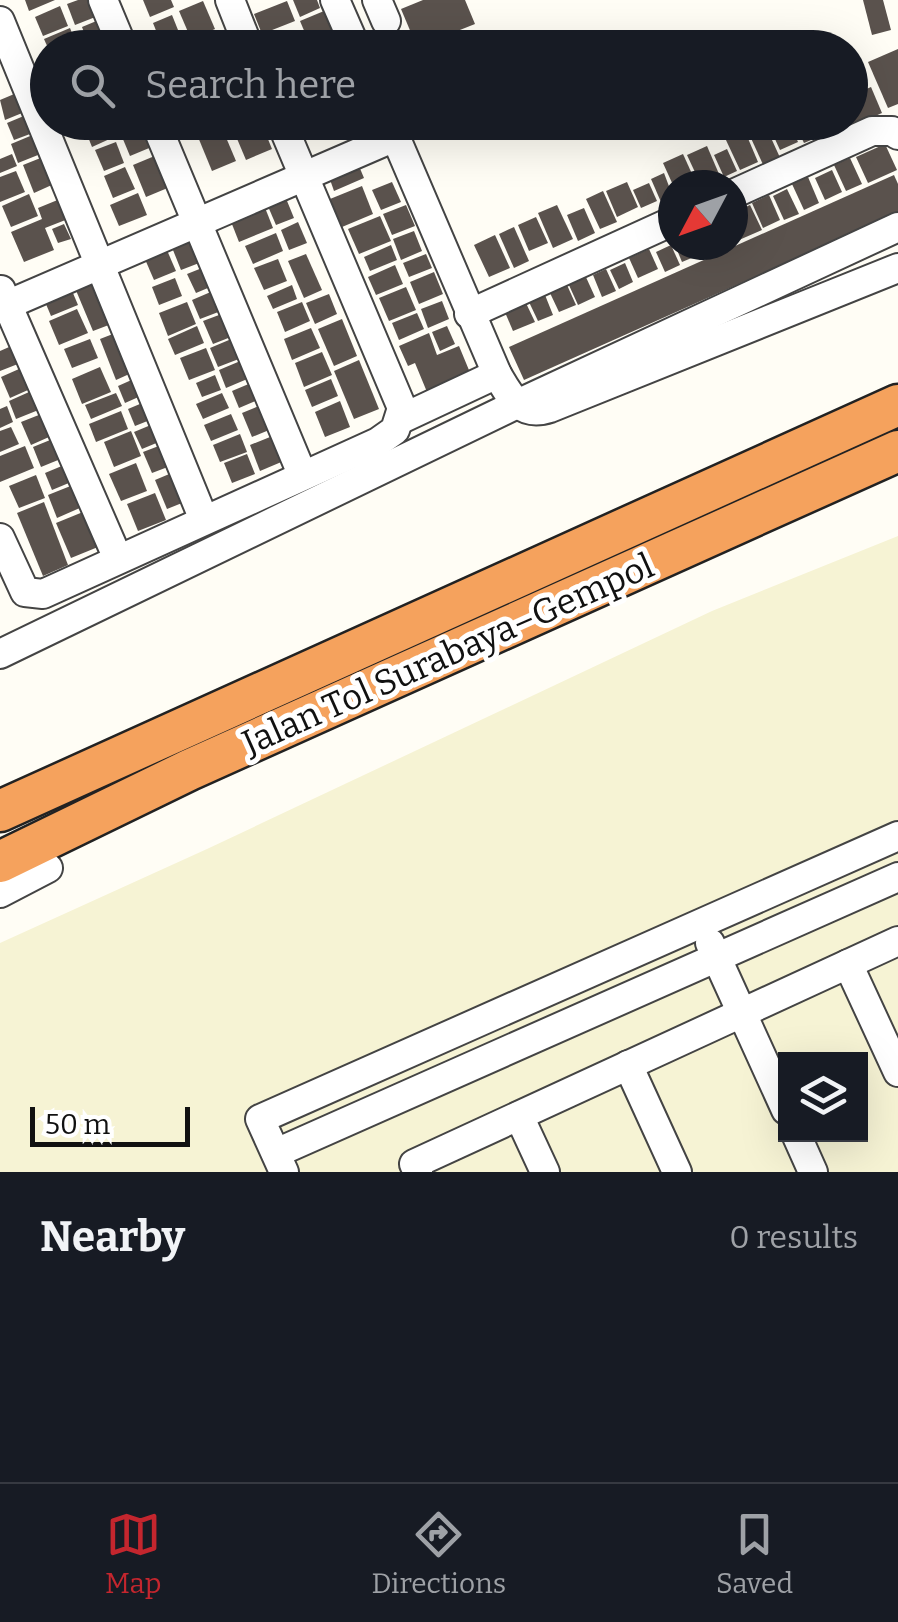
<!DOCTYPE html>
<html lang="en">
<head>
<meta charset="utf-8">
<style>
	:root { --surface:#171b24; --page:#242831; --text:#f1f3f6; --muted:#9ea1a6; --line:#363941; --accent:#c4262e }
	body { margin:0; font-family:Bitter,serif; background:var(--page); color:var(--text) }
	.controls { position:absolute; right:30px; bottom:30px; display:grid; overflow:hidden; border-radius:0px; box-shadow:0 10px 40px #0002 }
	.controls button { width:90px; height:90px; display:grid; place-items:center; padding:0; border:0; border-bottom:2px solid var(--line); background:var(--surface); color:var(--text); font:50px sans-serif }
	.compass { position:absolute; left:658px; top:170px; width:90px; height:90px; border-radius:50%; background:var(--surface); box-shadow:0 10px 40px #0002; rotate:229deg }
	.scale { position:absolute; left:30px; bottom:25px; width:160px; box-sizing:border-box; padding-left:10px; border:5px solid #111; border-top:0; font-size:28px; line-height:35px; white-space:nowrap; color:#111; -webkit-text-stroke:8px #fff; paint-order:stroke }
	.list { margin:0; padding:0; list-style:none }
	h2 { display:flex; justify-content:space-between; align-items:center; height:130px; margin:0; padding:0 40px; font-size:42px }
	h2 small { font-size:32px; font-weight:400; color:var(--muted) }
	.icon { flex:none; width:55px; height:55px; fill:none; stroke:currentColor; stroke-width:2; stroke-linecap:round; stroke-linejoin:round }
	.map { position:relative; flex:none; width:898px; height:1172px; overflow:hidden }
	.search { position:absolute; background:var(--surface); box-shadow:0 10px 40px #0002; left:30px; right:30px; top:30px; height:110px; display:flex; align-items:center; gap:25px; box-sizing:border-box; padding:0 35px; border-radius:55px; color:var(--muted); font-size:38px }
	.sheet { height:310px; background:var(--surface) }
	nav { display:flex; justify-content:space-around; align-items:center; box-sizing:border-box; height:140px; border-top:2px solid var(--line); background:var(--surface); font-size:28px; color:var(--muted) }
	nav a { display:grid; justify-items:center; gap:5px }
	nav .on { color:var(--accent) }
	.map>svg:first-child { display:block }
	.farmland { fill:#f6f3d4; fill-rule:evenodd }
	.building { fill:#5a524d }
	.lines { fill:none; stroke-linecap:round; stroke-linejoin:round }
	.minor-casing { stroke:#444; stroke-width:32 }
	.highway-casing { stroke:#222; stroke-width:45 }
	.minor { stroke:#fff; stroke-width:28 }
	.highway { stroke:#f5a25d; stroke-width:40 }
	.labels { text-anchor:middle; stroke-width:10; stroke-linejoin:round; paint-order:stroke }
	.street-label { font-size:35px; fill:#111; stroke:#fff }
</style>
</head>
<body>
<div class="map">
<svg width="898" height="1172" viewBox="0 0 898 1172">
	<rect width="100%" height="100%" fill="#fffdf5"/>
	<path class="farmland" d="M898 536V1172H0V943L207 849 712 611ZM786 1060H860V1134H786Z"/>
	<g class="building">
		<polygon points="25,0 55,0 29,11"/>
		<polygon points="78,0 97,0 103,14 75,25 67,4"/>
		<polygon points="143,0 171,0 174,7 150,17"/>
		<polygon points="293,0 317,0 320,8 300,17"/>
		<polygon points="423,0 465,0 475,24 417,47 401,9"/>
		<polygon points="863,0 883,0 891,30 872,35"/>
		<polygon points="203,1 215,29 191,39 179,11"/>
		<polygon points="287,1 295,21 262,34 254,14"/>
		<polygon points="60,6 68,26 43,36 35,17"/>
		<polygon points="324,11 332,30 308,40 300,21"/>
		<polygon points="172,15 184,45 163,48 153,23"/>
		<polygon points="106,17 115,38 90,48 82,27"/>
		<polygon points="70,28 78,48 48,48 44,39"/>
		<polygon points="294,30 301,48 267,48 264,42"/>
		<polygon points="215,33 221,48 191,48 189,44"/>
		<polygon points="330,35 336,48 309,48 307,44"/>
		<polygon points="898,49 898,104 888,108 868,62"/>
		<polygon points="871,87 882,113 850,127 850,96"/>
		<polygon points="19,92 27,111 5,120 0,100"/>
		<polygon points="31,113 38,131 14,140 7,123"/>
		<polygon points="82,122 108,122 114,137 92,147"/>
		<polygon points="142,122 154,146 130,156 120,132"/>
		<polygon points="230,122 261,122 272,149 246,160"/>
		<polygon points="777,122 789,122 798,142 780,150 769,126"/>
		<polygon points="794,122 817,122 823,135 804,143"/>
		<polygon points="222,128 236,161 212,171 198,137"/>
		<polygon points="744,129 758,162 740,170 725,138"/>
		<polygon points="767,129 782,162 765,169 750,136"/>
		<polygon points="35,134 43,153 18,163 11,144"/>
		<polygon points="116,142 124,163 104,171 95,150"/>
		<polygon points="885,144 897,170 868,183 856,157"/>
		<polygon points="707,146 719,174 700,183 687,155"/>
		<polygon points="727,149 737,171 724,177 714,155"/>
		<polygon points="12,154 17,166 0,173 0,159"/>
		<polygon points="683,154 697,185 673,185 663,163"/>
		<polygon points="157,155 170,187 146,197 133,165"/>
		<polygon points="43,157 54,184 34,193 23,165"/>
		<polygon points="850,158 862,184 846,191 834,165"/>
		<polygon points="356,159 364,178 334,191 327,171"/>
		<polygon points="125,167 135,189 113,198 104,176"/>
		<polygon points="832,170 842,192 825,200 815,178"/>
		<polygon points="16,171 25,192 0,202 0,177"/>
		<polygon points="664,173 673,197 661,202 651,179"/>
		<polygon points="894,175 898,184 898,213 524,380 509,347"/>
		<polygon points="808,177 819,203 804,210 792,184"/>
		<polygon points="392,182 401,202 381,210 372,190"/>
		<polygon points="627,182 638,207 617,217 606,191"/>
		<polygon points="649,183 657,201 641,208 633,190"/>
		<polygon points="362,186 373,214 342,227 330,199"/>
		<polygon points="787,189 799,214 784,220 773,196"/>
		<polygon points="603,191 617,222 600,229 586,199"/>
		<polygon points="138,193 147,215 119,226 110,205"/>
		<polygon points="29,194 38,216 11,227 2,206"/>
		<polygon points="769,195 780,220 763,228 752,203"/>
		<polygon points="285,196 294,218 276,225 267,204"/>
		<polygon points="60,199 68,219 45,228 54,250 24,262 11,232 42,219 38,208"/>
		<polygon points="262,200 273,228 239,242 228,214"/>
		<polygon points="406,205 415,226 392,235 383,214"/>
		<polygon points="557,205 573,239 553,248 538,213"/>
		<polygon points="750,205 762,230 739,240 738,237 733,240 733,213"/>
		<polygon points="584,208 595,233 578,241 567,215"/>
		<polygon points="380,216 391,241 359,254 348,229"/>
		<polygon points="536,217 548,243 529,251 518,225"/>
		<polygon points="298,222 307,243 289,250 281,230"/>
		<polygon points="64,224 71,239 58,243 52,229"/>
		<polygon points="514,227 529,261 514,268 499,234"/>
		<polygon points="414,231 422,251 401,260 393,239"/>
		<polygon points="276,233 283,251 253,264 245,246"/>
		<polygon points="196,234 207,260 181,270 171,245"/>
		<polygon points="495,235 510,268 489,277 474,245"/>
		<polygon points="391,245 397,260 370,271 364,257"/>
		<polygon points="671,245 680,265 665,272 656,252"/>
		<polygon points="675,245 698,245 701,254 682,262"/>
		<polygon points="166,248 176,271 154,280 144,257"/>
		<polygon points="649,249 658,269 638,278 629,258"/>
		<polygon points="306,254 322,290 304,298 288,261"/>
		<polygon points="426,254 432,268 409,277 403,263"/>
		<polygon points="278,259 287,281 264,290 254,268"/>
		<polygon points="625,263 633,282 619,289 610,270"/>
		<polygon points="395,265 403,284 376,295 368,277"/>
		<polygon points="207,266 215,285 196,293 187,274"/>
		<polygon points="606,269 616,291 602,297 593,275"/>
		<polygon points="434,272 443,294 419,304 410,282"/>
		<polygon points="585,275 595,297 578,305 568,283"/>
		<polygon points="175,278 182,296 159,305 152,287"/>
		<polygon points="96,280 114,323 93,331 75,288"/>
		<polygon points="292,285 297,299 273,309 267,296"/>
		<polygon points="567,285 576,305 559,312 550,293"/>
		<polygon points="70,286 78,305 51,316 43,297"/>
		<polygon points="406,287 416,310 389,321 379,298"/>
		<polygon points="213,291 221,311 200,319 192,300"/>
		<polygon points="329,294 337,314 315,324 306,303"/>
		<polygon points="545,295 553,315 538,321 529,302"/>
		<polygon points="442,301 449,319 428,328 421,309"/>
		<polygon points="525,301 535,322 513,331 504,310"/>
		<polygon points="187,302 196,324 168,336 159,313"/>
		<polygon points="302,302 310,321 285,332 277,312"/>
		<polygon points="77,309 88,333 59,345 49,321"/>
		<polygon points="227,312 236,335 213,344 203,321"/>
		<polygon points="417,313 424,329 399,340 392,323"/>
		<polygon points="342,319 357,356 334,366 318,329"/>
		<polygon points="197,326 204,343 175,355 168,339"/>
		<polygon points="447,326 455,344 440,351 432,332"/>
		<polygon points="311,328 320,348 292,360 284,339"/>
		<polygon points="118,332 136,371 116,380 100,339"/>
		<polygon points="429,333 437,355 459,346 471,375 427,392 415,363 408,366 399,346"/>
		<polygon points="236,337 244,357 218,367 210,348"/>
		<polygon points="90,339 98,358 72,368 64,349"/>
		<polygon points="16,344 23,362 0,371 0,351"/>
		<polygon points="206,348 215,370 189,380 180,358"/>
		<polygon points="322,352 332,375 304,387 295,363"/>
		<polygon points="245,359 252,377 226,388 219,370"/>
		<polygon points="359,360 379,409 354,419 334,371"/>
		<polygon points="28,365 37,386 10,398 1,377"/>
		<polygon points="100,367 111,392 82,404 72,379"/>
		<polygon points="215,375 221,390 202,397 196,383"/>
		<polygon points="136,378 143,395 125,403 118,386"/>
		<polygon points="331,379 338,396 312,407 305,390"/>
		<polygon points="251,383 258,400 239,408 232,391"/>
		<polygon points="38,388 46,407 16,419 9,401"/>
		<polygon points="116,393 122,406 91,419 85,405"/>
		<polygon points="222,393 229,408 203,419 196,404"/>
		<polygon points="147,401 155,418 135,426 128,409"/>
		<polygon points="340,401 350,427 325,437 315,412"/>
		<polygon points="264,404 274,428 252,437 242,413"/>
		<polygon points="7,406 13,422 0,428 0,409"/>
		<polygon points="49,411 58,433 31,445 21,422"/>
		<polygon points="121,411 128,429 96,442 89,424"/>
		<polygon points="231,414 238,430 211,441 204,425"/>
		<polygon points="158,422 166,439 142,449 134,432"/>
		<polygon points="11,427 19,444 0,452 0,431"/>
		<polygon points="131,431 141,456 114,467 104,442"/>
		<polygon points="240,434 247,452 220,462 213,445"/>
		<polygon points="275,435 286,460 260,471 250,445"/>
		<polygon points="55,438 63,458 41,467 33,447"/>
		<polygon points="164,444 173,465 152,473 143,452"/>
		<polygon points="25,446 34,468 0,482 0,456"/>
		<polygon points="247,454 255,474 232,483 224,463"/>
		<polygon points="69,463 76,480 52,490 45,473"/>
		<polygon points="136,463 147,491 121,501 109,474"/>
		<polygon points="174,472 187,501 167,509 155,480"/>
		<polygon points="36,475 45,498 19,508 9,486"/>
		<polygon points="73,485 82,507 57,518 48,495"/>
		<polygon points="155,493 166,520 138,531 127,504"/>
		<polygon points="44,502 68,565 43,576 17,513"/>
		<polygon points="83,512 98,547 71,558 56,523"/>
	</g>
	<g class="lines">
		<defs>
			<g id="minor">
				<polyline points="103,0 123,48"/>
				<polyline points="230,0 249,48"/>
				<polyline points="335,0 356,48"/>
				<polyline points="377,0 386,21"/>
				<polyline points="0,21 204,520"/>
				<polyline points="155,122 302,474"/>
				<path d="M389 122 497 374C510 396 520 418 550 408L898 268"/>
				<polyline points="733,194 872,131 892,131 898,135"/>
				<polyline points="1,290 118,559"/>
				<polyline points="0,308 395,137"/>
				<polyline points="469,314 673,221"/>
				<polyline points="401,419 497,374"/>
				<polyline points="0,538 25,592 43,594 378,442 395,430 402,408 281,122"/>
				<polyline points="0,654 515,405 898,227"/>
				<polyline points="0,893 48,868"/>
				<polyline points="710,943 786,1110"/>
				<polyline points="848,964 898,1072"/>
				<polyline points="628,1065 677,1172"/>
				<polyline points="519,1116 545,1172"/>
				<polyline points="796,1134 813,1172"/>
				<polyline points="276,1153 898,877"/>
				<polyline points="284,1172 260,1119 898,836"/>
				<polyline points="418,1172 414,1164 898,941"/>
			</g>
			<g id="highway">
				<polyline points="0,811 898,405"/>
				<polyline points="0,862 189,770 898,451"/>
			</g>
		</defs>
		<use href="#minor" class="minor-casing"/>
		<use href="#highway" class="highway-casing"/>
		<use href="#minor" class="minor"/>
		<use href="#highway" class="highway"/>
	</g>
	<g class="labels">
		<g class="street-label">
			<text transform="translate(448 654) rotate(-24)" y="12">Jalan Tol Surabaya–Gempol</text>
		</g>
	</g>
</svg>
<div class="controls">
<button><svg class="icon" aria-label="layers" viewBox="0 0 24 24"><path d="M12 4l9 5-9 5-9-5zM3 14l9 5 9-5"/></svg></button>
</div>
<svg class="compass" viewBox="-18 -18 36 36"><path d="M0-13l5 13h-10z" fill="#e53935"/><path d="M0 13l5-13h-10z" fill="#9ea1a6"/></svg>
<div class="scale">50 m</div>
<div class="search"><svg class="icon" aria-label="search" viewBox="0 0 24 24"><circle cx="10" cy="10" r="6"/><path d="M15 15l6 6"/></svg>Search here</div>
</div>
<section class="sheet">
<h2>Nearby<small>0 results</small></h2>
<ul class="list">
</ul>
</section>
<nav>
<a class="on"><svg class="icon" aria-label="map" viewBox="0 0 24 24"><path d="M3 6l6-2 6 2 6-2v14l-6 2-6-2-6 2zM9 4v14M15 6v14"/></svg>Map</a>
<a><svg class="icon" aria-label="directions" viewBox="0 0 24 24"><path d="M12 3l9 9-9 9-9-9zM9 14v-3h6M13 9l2 2-2 2"/></svg>Directions</a>
<a><svg class="icon" aria-label="saved" viewBox="0 0 24 24"><path d="M7 4h10v16l-5-4-5 4z"/></svg>Saved</a>
</nav>
</body>
</html>
